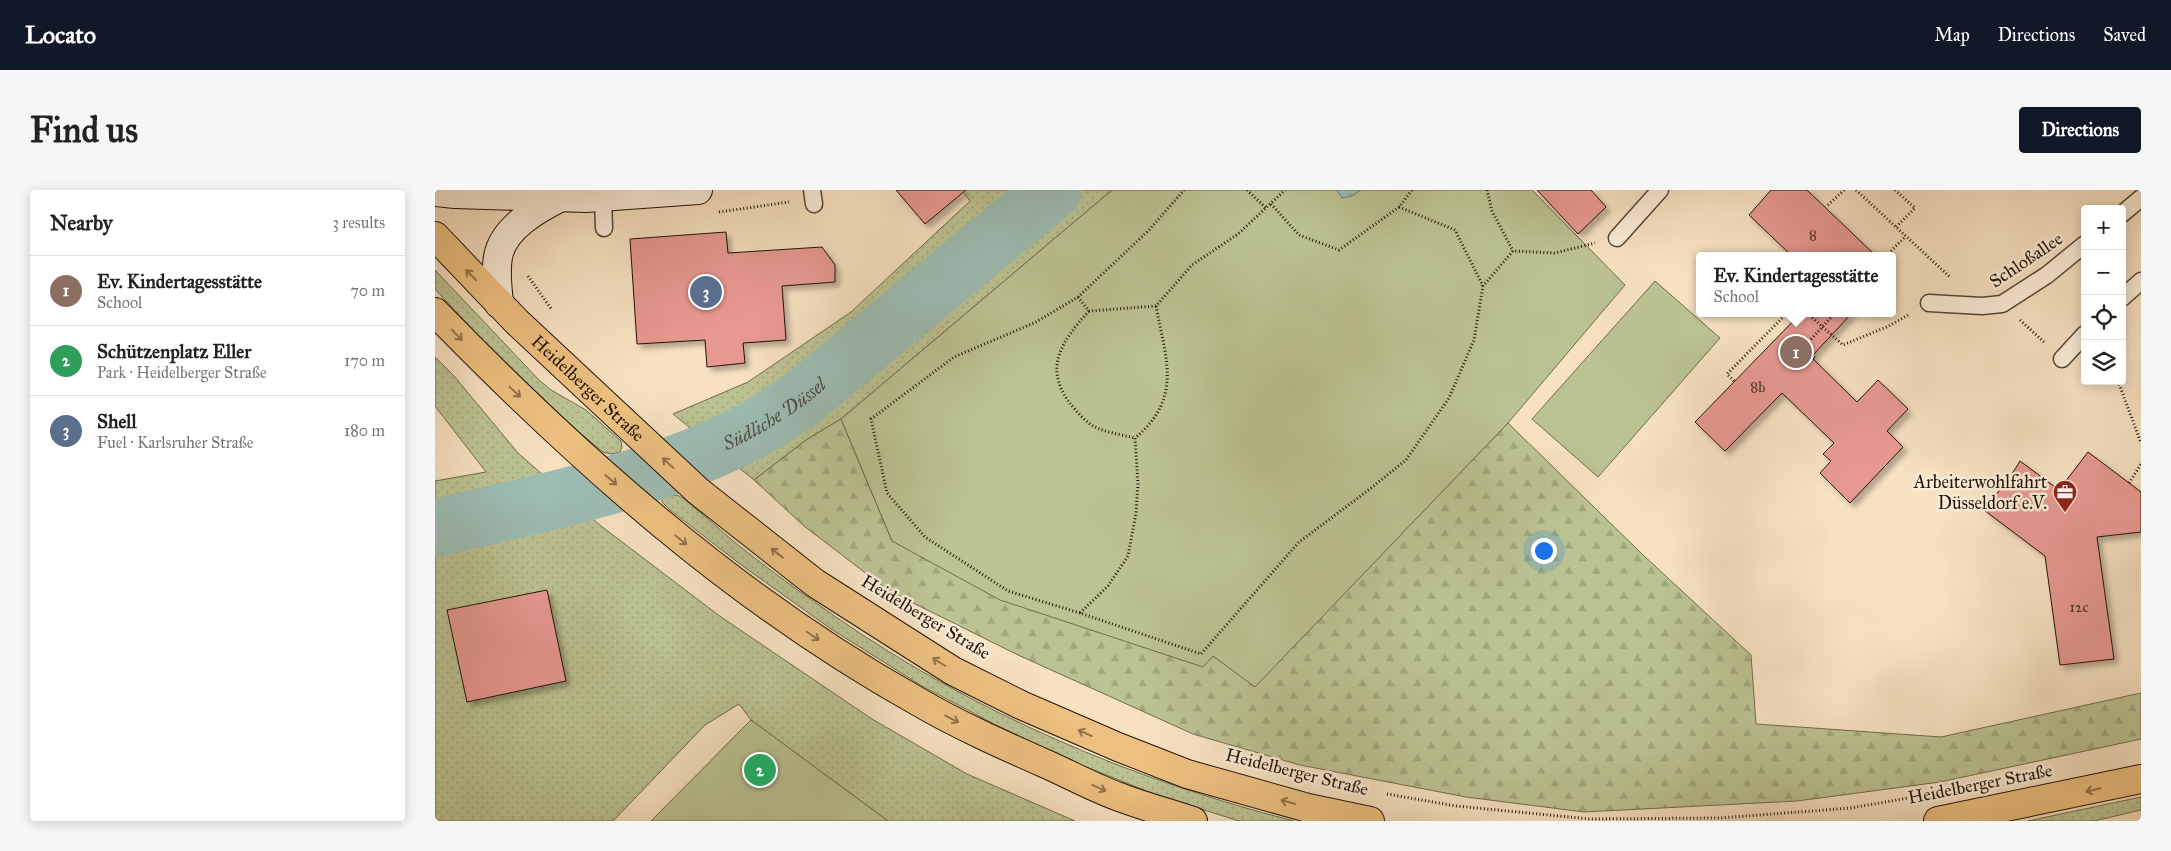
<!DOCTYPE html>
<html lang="en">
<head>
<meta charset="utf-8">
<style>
	:root { --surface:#fff; --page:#f6f6f6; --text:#222; --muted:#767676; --line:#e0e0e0; --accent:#111827 }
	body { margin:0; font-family:"IM FELL Great Primer",serif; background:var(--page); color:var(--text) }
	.controls { position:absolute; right:15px; top:15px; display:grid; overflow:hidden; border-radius:5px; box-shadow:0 2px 12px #0003 }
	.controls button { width:45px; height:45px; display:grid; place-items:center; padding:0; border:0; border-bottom:1px solid var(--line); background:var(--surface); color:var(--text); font:25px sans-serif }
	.you { position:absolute; left:1108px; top:360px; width:18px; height:18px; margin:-12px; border:4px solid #fff; border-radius:50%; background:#1a73e8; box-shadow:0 0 0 8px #1a73e833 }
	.badge { display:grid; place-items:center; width:32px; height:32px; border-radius:50%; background:var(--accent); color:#fff; font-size:16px; font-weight:700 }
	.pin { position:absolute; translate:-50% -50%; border:2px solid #fff; box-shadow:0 1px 5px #0006 }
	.popup { position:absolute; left:1261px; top:62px; width:200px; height:65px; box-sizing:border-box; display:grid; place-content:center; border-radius:5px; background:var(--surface); filter:drop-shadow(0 1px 4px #0005); font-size:16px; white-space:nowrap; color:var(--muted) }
	.popup b { font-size:19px; color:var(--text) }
	.popup::after { content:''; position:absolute; left:50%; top:100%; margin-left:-10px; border:10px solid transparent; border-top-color:var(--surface) }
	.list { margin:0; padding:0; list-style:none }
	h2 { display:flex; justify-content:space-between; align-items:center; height:65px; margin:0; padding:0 20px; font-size:21px }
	h2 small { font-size:16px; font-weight:400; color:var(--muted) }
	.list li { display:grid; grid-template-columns:32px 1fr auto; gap:15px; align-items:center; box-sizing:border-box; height:70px; padding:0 20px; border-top:1px solid var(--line) }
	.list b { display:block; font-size:19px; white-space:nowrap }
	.list p { margin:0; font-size:16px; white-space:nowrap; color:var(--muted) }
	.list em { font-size:16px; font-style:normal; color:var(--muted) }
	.icon { flex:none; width:28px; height:28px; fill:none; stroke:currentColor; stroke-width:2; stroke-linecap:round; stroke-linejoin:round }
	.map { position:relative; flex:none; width:1706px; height:631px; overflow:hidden; border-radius:5px }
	header { display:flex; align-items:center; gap:30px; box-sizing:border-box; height:70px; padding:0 25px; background:var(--accent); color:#fff }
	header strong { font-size:24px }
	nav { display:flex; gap:28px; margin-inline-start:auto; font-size:18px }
	.intro { display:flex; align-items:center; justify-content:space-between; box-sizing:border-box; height:120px; padding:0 30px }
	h1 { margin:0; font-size:35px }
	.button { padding:12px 22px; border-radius:5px; background:var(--accent); color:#fff; font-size:18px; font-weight:700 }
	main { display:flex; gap:30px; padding:0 30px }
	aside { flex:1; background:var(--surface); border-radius:5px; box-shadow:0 2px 12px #0003 }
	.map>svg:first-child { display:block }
	.grass { fill:url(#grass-dots); stroke:#6f6b4c }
	.forest { fill:url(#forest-firs); stroke:#6f6b4c }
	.park { fill:#bcc393; stroke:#6f6b4c }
	.water { fill:url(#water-ripples); stroke:#6c796e }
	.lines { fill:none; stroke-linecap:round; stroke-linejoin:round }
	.river { stroke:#9dbdb4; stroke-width:58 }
	.building { fill:#e79991; stroke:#221306; filter:url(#shadow) }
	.lane-casing { stroke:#574635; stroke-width:19 }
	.secondary-casing { stroke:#221306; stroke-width:30 }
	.primary-casing { stroke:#221306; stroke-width:30 }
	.path { stroke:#221306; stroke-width:3; stroke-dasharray:1 2.5; stroke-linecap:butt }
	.lane { stroke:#faecd7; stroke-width:16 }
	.secondary { stroke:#faecd7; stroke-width:28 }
	.primary { stroke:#ecc080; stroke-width:28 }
	.oneway { stroke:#917249 }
	.labels { text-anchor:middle; stroke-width:5; stroke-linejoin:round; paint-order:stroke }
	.number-label { font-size:15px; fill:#533429 }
	.street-label { font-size:18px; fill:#221306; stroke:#faecd7 }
	.poi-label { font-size:18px; fill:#221306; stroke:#faecd7; text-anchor:end }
	.water-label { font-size:19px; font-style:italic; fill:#4d4e43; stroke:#faecd7 }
</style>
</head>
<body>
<header>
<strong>Locato</strong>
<nav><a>Map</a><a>Directions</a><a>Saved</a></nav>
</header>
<div class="intro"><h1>Find us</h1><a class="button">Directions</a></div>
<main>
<aside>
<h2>Nearby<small>3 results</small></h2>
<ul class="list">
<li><span class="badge" style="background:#8d6e63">1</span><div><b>Ev. Kindertagesstätte</b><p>School</p></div><em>70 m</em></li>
<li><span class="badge" style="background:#2e9e5b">2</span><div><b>Schützenplatz Eller</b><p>Park · Heidelberger Straße</p></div><em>170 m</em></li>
<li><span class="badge" style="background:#5c6f8a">3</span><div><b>Shell</b><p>Fuel · Karlsruher Straße</p></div><em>180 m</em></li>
</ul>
</aside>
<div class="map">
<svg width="1706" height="631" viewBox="0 0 1706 631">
	<defs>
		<pattern id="grass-dots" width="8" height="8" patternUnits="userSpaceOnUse" patternTransform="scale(1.25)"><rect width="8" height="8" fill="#bcc393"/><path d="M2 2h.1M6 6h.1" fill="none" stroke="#a1a77d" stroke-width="1.8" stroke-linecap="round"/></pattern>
		<pattern id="forest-firs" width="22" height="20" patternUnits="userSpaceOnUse" patternTransform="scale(1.25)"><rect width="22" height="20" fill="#bcc393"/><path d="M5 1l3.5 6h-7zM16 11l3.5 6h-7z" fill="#a1a77d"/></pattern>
		<pattern id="water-ripples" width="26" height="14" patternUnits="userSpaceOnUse" patternTransform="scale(1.25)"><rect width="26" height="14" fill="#9dbdb4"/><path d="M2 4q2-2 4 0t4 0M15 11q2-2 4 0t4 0" fill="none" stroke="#87a299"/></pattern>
		<filter id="shadow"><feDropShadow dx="4.5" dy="4.5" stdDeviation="2.5" flood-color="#0004"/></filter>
	</defs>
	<rect width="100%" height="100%" fill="#f7e1c1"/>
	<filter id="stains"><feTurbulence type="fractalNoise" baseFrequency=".004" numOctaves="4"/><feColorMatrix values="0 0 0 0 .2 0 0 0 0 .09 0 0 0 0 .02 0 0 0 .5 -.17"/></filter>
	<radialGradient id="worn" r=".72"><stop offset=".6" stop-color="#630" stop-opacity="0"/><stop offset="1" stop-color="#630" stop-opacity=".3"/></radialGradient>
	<g class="grass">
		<polygon points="526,0 677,0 406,229 371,250 319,290 238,224 313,192 416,122 535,11"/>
		<path d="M0 80 104 190 116 200 151 220 186 251 187 257 185 262 176 264 168 262C107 213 53 157 0 99Z"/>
		<polygon points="0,167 19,186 83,263 166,336 286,427 437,529 532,584 640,631 453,631 316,530 304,514 270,535 178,631 0,631 0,291 51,282 0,216"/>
		<path d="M242 305C251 309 258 317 266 323 281 336 296 350 312 362 341 385 371 406 401 427 538 522 697 590 859 631H804L719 604 639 572 561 535 487 496 396 439 305 374 235 320 227 312V308L231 306Z"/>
		<polygon points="1706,607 1706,620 1659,631 1593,631"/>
	</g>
	<polygon class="forest" points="406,229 457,351 778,466 820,496 1073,233 1207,364 1316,465 1321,534 1506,547 1706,503 1706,549 1505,592 1362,611 1149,622 1031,607 865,575 758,544 583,465 454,401 369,336 319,290 371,250"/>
	<g class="park">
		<polygon points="677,0 1097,0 1190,95 1073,233 820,497 778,466 768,477 565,410 457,351 406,229"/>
		<polygon points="1220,91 1285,148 1163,287 1097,229"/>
		<polygon points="316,530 453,631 216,631"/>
	</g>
	<polygon class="water" points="902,0 926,0 917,6 907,8"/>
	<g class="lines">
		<path class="river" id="s1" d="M0 338C106 313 228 290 323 237 338 228 353 218 368 208L618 0"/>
	</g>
	<g class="building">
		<polygon points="461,0 531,0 490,34"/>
		<polygon points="1102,0 1156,0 1171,17 1143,44"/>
		<polygon points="1336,0 1372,0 1441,66 1357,66 1314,25"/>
		<polygon points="291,42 293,63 387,57 400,75 400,92 347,96 351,150 308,153 310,173 272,177 270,150 202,154 195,49"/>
		<polygon points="1366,123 1417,123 1378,165 1380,167 1378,169 1422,212 1443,190 1473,219 1452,241 1468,257 1415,313 1385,283 1396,271 1388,264 1399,253 1347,203 1290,261 1260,232"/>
		<polygon points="1653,262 1706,302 1706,342 1662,347 1679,469 1625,475 1610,366 1549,320 1567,297 1569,297 1585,271 1624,300"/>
		<polygon points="112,400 131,491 32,512 12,420"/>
	</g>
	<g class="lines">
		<defs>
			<g id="lane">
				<polyline points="377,0 379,14"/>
				<polyline points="168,7 169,38"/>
				<polyline points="1687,24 1706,8"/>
				<polyline points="1182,48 1225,0"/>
				<polyline points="1687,108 1706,91"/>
				<polyline points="1494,113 1547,116 1567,114 1612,85 1650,54"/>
				<polyline points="1627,169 1650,144"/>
			</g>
			<g id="secondary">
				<polyline points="0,2 20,4 151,8 263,0"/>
				<path d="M64 114C63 99 60 83 63 67 68 38 102 19 126 7"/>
			</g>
			<g id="primary">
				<path id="s2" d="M0 46 82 132 263 301 380 393 463 446 518 481 586 515 683 557 752 584 873 618 935 631"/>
				<path d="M0 122C144 270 301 410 482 511 523 535 568 555 611 574 636 585 661 599 687 608 711 617 734 623 758 631"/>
				<polyline points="1503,631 1706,589"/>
			</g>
		</defs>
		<use href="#lane" class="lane-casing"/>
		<use href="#secondary" class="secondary-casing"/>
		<use href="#primary" class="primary-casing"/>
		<g class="path">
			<polyline points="812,0 831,18"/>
			<polyline points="1052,0 1057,21 1078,61"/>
			<polyline points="1421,0 1516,88"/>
			<polyline points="1460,0 1480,18 1461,37"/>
			<polyline points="836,14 864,45 904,60 964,17 977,0"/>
			<polyline points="1393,15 1409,0"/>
			<polyline points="964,17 1020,40 1048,96"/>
			<polyline points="284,22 354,12"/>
			<polyline points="1451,66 1470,47"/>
			<polyline points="93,86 117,120"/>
			<polyline points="643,107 654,121 721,116 757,75 803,44 850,0"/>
			<path d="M721 116C731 170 748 208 700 248L703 294 701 323 693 366 673 396 645 423 766 464 864 352 931 302 971 270 1014 208 1039 150 1048 96 1078 61 1120 63 1160 53"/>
			<path d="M654 121C628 150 608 176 634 212 641 221 652 234 662 238 674 243 688 245 700 248"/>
			<polyline points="1372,123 1408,155 1454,136 1473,125"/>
			<polyline points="1585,130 1610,153"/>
			<polyline points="1369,157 1400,123"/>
			<polyline points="1299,191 1292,184 1352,123"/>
			<polyline points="1683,191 1706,253"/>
			<polyline points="1694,293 1706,274"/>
			<polyline points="645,423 573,401 490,347 452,303 436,229 519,167 601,132 643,107 714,40 749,0"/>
			<polyline points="952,604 1021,616 1155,629 1285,628 1416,618 1485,606"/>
		</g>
		<use href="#lane" class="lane"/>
		<use href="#secondary" class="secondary"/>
		<use href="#primary" class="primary"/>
	</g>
	<defs><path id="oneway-shaft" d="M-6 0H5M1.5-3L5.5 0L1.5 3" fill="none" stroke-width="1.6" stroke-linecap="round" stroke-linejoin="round" transform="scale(1.25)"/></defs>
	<g class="oneway">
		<use href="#oneway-shaft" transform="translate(36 85) rotate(-134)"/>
		<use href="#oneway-shaft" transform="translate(22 145) rotate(46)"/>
		<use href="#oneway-shaft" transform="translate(80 202) rotate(43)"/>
		<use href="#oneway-shaft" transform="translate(233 273) rotate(-137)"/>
		<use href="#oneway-shaft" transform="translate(176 290) rotate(41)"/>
		<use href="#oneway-shaft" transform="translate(246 350) rotate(39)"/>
		<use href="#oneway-shaft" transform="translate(342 363) rotate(-142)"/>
		<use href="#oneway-shaft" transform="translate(378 446) rotate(35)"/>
		<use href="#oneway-shaft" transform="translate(504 472) rotate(-148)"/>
		<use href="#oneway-shaft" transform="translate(517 529) rotate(27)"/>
		<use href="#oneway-shaft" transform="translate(650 543) rotate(-156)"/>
		<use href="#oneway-shaft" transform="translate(664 598) rotate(24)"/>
		<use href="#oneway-shaft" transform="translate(1658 600) rotate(167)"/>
		<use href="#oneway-shaft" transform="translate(853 612) rotate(-164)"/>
	</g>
	<defs>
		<symbol id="office-pin" viewBox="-11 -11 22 30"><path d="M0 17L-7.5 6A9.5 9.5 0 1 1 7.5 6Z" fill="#8f2418" stroke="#faecd7"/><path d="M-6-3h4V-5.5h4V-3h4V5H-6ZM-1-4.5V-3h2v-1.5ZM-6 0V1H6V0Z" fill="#fff"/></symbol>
	</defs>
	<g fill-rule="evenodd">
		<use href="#office-pin" x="1616" y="288" width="28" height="38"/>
	</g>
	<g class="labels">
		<g class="number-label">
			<text x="1378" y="50">8</text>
			<text x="1323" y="202">8b</text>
			<text x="1644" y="422">12c</text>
		</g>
		<g class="street-label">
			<text transform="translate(1591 70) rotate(-34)" y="6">Schloßallee</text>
			<text dy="6" stroke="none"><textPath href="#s2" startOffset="216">Heidelberger Straße</textPath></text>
			<text transform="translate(491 427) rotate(31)" y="6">Heidelberger Straße</text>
			<text transform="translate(862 582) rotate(14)" y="6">Heidelberger Straße</text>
			<text transform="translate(1545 594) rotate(-11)" y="6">Heidelberger Straße</text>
		</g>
		<g class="poi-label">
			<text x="1612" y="298">Arbeiterwohlfahrt<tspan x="1612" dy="21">Düsseldorf e.V.</tspan></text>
		</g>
		<g class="water-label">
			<text dy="7" stroke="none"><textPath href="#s1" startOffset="360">Südliche Düssel</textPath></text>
		</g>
	</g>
	<rect width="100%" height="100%" filter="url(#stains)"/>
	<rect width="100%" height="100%" fill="url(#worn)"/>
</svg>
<div class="controls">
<button>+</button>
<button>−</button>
<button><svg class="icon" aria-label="locate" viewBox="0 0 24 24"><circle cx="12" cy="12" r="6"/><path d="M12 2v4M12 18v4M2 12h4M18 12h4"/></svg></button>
<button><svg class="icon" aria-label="layers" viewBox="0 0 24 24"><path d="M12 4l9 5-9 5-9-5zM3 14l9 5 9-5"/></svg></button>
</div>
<div class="you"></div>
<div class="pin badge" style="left:1361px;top:162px;background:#8d6e63">1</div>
<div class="popup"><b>Ev. Kindertagesstätte</b>School</div>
<div class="pin badge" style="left:325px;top:580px;background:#2e9e5b">2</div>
<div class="pin badge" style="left:271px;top:102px;background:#5c6f8a">3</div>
</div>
</main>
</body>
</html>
